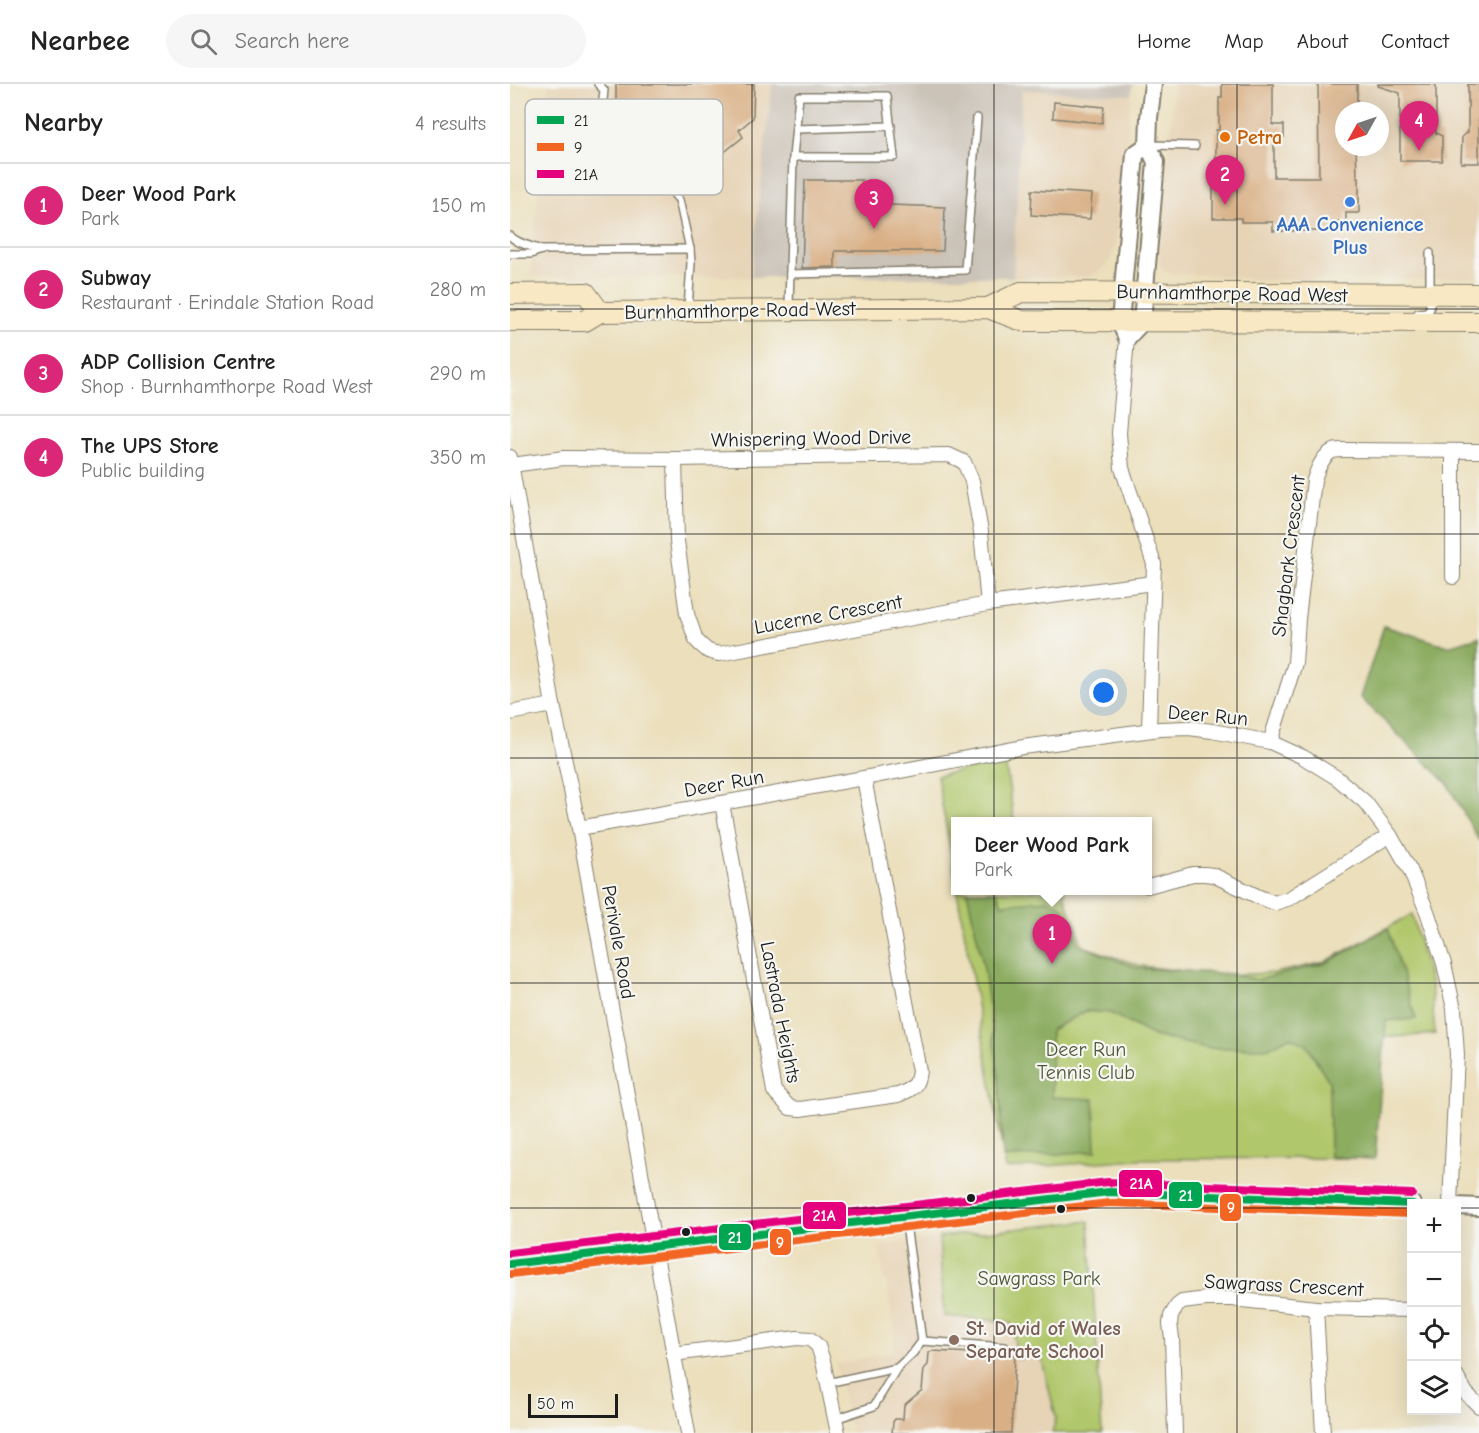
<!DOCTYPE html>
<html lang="en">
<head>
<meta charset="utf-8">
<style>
	:root { --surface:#fff; --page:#f6f6f6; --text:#222; --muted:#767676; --line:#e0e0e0; --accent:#db2777 }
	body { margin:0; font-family:"Comic Neue",sans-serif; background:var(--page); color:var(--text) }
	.controls { position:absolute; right:18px; bottom:18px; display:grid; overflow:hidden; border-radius:0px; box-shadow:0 6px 24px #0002 }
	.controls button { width:54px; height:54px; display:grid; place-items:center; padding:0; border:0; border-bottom:2px solid var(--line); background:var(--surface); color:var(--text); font:30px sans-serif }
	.compass { position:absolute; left:825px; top:18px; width:54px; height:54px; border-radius:50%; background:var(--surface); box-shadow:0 6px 24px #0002; rotate:230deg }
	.scale { position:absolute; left:18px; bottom:15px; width:90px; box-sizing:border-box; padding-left:6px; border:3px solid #1c1c1c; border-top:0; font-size:16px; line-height:21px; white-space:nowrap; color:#1c1c1c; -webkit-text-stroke:4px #f6f6f2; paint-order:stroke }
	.you { position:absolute; left:594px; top:609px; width:21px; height:21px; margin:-15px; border:4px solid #fff; border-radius:50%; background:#1a73e8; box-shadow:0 0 0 9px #1a73e833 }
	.badge { display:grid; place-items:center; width:39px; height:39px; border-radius:50%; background:var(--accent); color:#fff; font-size:20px; font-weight:700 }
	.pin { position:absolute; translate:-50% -50px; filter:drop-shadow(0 2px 3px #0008) }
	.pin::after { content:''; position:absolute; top:32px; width:21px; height:18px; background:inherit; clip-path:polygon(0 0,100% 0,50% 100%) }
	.popup { position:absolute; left:441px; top:733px; width:201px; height:78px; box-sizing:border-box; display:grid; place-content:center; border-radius:0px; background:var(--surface); filter:drop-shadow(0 2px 4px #0005); font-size:20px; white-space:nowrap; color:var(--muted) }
	.popup b { font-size:22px; color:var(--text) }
	.popup::after { content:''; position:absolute; left:50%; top:100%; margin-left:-12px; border:12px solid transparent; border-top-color:var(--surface) }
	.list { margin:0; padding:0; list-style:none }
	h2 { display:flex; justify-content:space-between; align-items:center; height:78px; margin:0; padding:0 24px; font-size:26px }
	h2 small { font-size:20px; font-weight:400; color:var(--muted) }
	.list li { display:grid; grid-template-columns:39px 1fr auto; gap:18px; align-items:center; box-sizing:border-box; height:84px; padding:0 24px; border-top:2px solid var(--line) }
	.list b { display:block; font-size:22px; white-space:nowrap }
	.list p { margin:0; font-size:20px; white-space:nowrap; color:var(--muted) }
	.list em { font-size:20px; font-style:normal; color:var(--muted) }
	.icon { flex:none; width:33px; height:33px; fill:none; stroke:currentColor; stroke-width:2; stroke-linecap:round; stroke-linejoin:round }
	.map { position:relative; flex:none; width:969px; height:1349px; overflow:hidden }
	header { display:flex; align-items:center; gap:36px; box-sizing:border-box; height:84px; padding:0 30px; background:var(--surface); border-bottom:2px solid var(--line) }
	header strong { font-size:28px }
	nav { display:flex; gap:33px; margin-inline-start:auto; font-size:21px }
	.search { width:420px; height:54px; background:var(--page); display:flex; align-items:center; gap:15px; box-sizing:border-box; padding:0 21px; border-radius:33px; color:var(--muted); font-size:22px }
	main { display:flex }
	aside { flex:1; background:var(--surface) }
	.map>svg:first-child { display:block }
	.built { fill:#e7d4b7; fill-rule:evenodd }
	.industrial { fill:#cbc3b8 }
	.green { fill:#b1c76c; stroke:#667244; stroke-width:1.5 }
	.forest { fill:#8cac60; stroke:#54643e; stroke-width:1.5 }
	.building { fill:#d9b086 }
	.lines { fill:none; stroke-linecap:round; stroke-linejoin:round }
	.service-casing { stroke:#847e6c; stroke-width:10 }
	.minor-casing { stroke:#847e6c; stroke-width:16 }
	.tertiary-casing { stroke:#847e6c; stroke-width:20 }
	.secondary-casing { stroke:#847e6c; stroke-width:22 }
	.service { stroke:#fff; stroke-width:7 }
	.minor { stroke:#fff; stroke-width:14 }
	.tertiary { stroke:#fff; stroke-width:16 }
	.secondary { stroke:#f8e8c3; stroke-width:20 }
	.bus-1-casing { stroke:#f6f6f2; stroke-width:12 }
	.bus-2-casing { stroke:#f6f6f2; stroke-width:12 }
	.bus-3-casing { stroke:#f6f6f2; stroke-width:12 }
	.bus-1 { stroke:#00a651; stroke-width:8 }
	.bus-2 { stroke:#f26522; stroke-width:8 }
	.bus-3 { stroke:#e5007d; stroke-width:8 }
	.grid { fill:none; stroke:#1c1c1c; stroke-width:1.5; stroke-opacity:0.55 }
	.food-dot { fill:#e8710a; stroke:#f6f6f2; stroke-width:2 }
	.shop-dot { fill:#3f7fe0; stroke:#f6f6f2; stroke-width:2 }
	.bus-dot { fill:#1c1c1c; stroke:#f6f6f2; stroke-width:2 }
	.education-dot { fill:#8d6e63; stroke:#f6f6f2; stroke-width:2 }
	.labels { text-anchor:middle; stroke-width:4.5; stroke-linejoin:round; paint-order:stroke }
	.food-label { font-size:20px; font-weight:bold; fill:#c56008; stroke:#f6f6f2; text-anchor:start }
	.shop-label { font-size:20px; font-weight:bold; fill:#366cbe; stroke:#f6f6f2 }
	.street-label { font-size:20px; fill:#1c1c1c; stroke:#f6f6f2 }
	.park-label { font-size:20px; fill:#505838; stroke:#f6f6f2 }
	.education-label { font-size:20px; font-weight:bold; fill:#785e54; stroke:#f6f6f2; text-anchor:start }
	.key { fill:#f6f6f2; stroke:#b5b5b2; stroke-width:1.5 }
	.key-label { font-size:16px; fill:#1c1c1c }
	.line-badge { stroke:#f6f6f2; stroke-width:2 }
	.badge-label { font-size:16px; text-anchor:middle; font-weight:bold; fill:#fff }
</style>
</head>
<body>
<header>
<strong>Nearbee</strong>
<div class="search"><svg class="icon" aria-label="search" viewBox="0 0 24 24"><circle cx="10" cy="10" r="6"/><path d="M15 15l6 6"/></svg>Search here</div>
<nav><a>Home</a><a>Map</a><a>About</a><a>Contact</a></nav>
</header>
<main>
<aside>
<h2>Nearby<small>4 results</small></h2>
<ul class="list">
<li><span class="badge">1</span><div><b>Deer Wood Park</b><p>Park</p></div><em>150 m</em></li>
<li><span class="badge">2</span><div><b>Subway</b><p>Restaurant · Erindale Station Road</p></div><em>280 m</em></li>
<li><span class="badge">3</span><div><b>ADP Collision Centre</b><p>Shop · Burnhamthorpe Road West</p></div><em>290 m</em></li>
<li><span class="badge">4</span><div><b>The UPS Store</b><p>Public building</p></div><em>350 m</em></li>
</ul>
</aside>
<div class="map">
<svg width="969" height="1349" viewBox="0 0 969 1349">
	<rect width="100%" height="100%" fill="#f6f6f2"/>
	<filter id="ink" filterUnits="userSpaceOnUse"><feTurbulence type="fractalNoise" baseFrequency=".0167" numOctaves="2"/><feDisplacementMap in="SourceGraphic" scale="12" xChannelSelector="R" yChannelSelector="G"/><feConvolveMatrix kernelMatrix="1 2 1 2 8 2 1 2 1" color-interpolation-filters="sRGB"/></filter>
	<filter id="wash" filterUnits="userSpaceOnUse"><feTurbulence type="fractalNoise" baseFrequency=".008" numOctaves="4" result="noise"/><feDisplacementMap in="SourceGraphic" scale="24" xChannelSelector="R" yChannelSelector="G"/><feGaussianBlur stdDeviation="1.35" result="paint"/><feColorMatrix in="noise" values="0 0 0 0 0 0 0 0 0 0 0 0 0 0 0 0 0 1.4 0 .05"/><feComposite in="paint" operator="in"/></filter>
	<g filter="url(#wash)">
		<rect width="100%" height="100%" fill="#ebdfbc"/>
		<g class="built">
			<polygon points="39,0 262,0 241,193 20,193"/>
			<path d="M664 0H969V194L748 196 703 191 662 190 654 187 649 181ZM834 27H870V63H834Z"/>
			<polygon points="512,6 621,11 606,161 599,178 590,187 578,193 503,193"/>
			<polygon points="429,1153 434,1232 501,1238 530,1268 546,1334 542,1349 341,1349 326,1279 329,1280 384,1267 384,1244 369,1162"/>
		</g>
		<polygon class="industrial" points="262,0 623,0 621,11 512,6 503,193 241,193"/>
		<g class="green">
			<polygon points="495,676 504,737 446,738 446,798 427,692"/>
			<polygon points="447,807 555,807 554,811 573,862 631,882 710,891 764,889 815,878 902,830 921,902 925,950 869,954 858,1074 629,1075 496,1085"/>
			<polygon points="579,1137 592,1349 542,1349 546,1334 530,1268 508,1275 501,1238 434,1232 429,1153"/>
		</g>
		<g class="forest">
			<polygon points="874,542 938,562 969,553 969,757 937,699 850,613"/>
			<polygon points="457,807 486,807 492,820 537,816 554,823 569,861 627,884 723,890 748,896 816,879 878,844 906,935 876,937 865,1075 820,1073 819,997 796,960 779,953 759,964 697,964 644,952 600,929 576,927 541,946 542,1013 584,1015 586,1067 493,1074 489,995 474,885"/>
		</g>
		<g id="blocks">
			<g class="building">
				<polygon points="106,0 244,0 243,34 229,46 233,53 192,86 182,74 171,81 168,81 156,69 146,72 106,25"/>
				<polygon points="712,0 763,0 763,41 774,41 774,53 764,53 764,93 809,93 808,0 847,0 847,27 834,27 834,63 846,63 847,93 849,93 849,129 836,129 836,138 823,138 823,147 763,147 763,138 731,138 731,134 703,134 703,94 706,94 706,46 709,46 709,14 712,14"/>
				<polygon points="868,0 926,0 926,49 932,52 932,77 890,77 890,9 868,2"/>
				<polygon points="958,0 969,0 969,79 951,79 952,53 958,48"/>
				<polygon points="544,18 594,23 592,39 543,34"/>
				<polygon points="295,96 352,96 353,120 435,123 433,167 325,167 325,183 292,184"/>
				<polygon points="522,106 582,110 580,135 521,131"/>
				<polygon points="422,1267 505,1271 501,1349 382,1349 383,1338 385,1335 393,1335 394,1321 412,1306 414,1285 418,1281 419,1269"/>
			</g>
		</g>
	</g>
	<g filter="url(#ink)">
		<use href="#blocks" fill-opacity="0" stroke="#847e6c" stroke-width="1.5"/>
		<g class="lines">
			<defs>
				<g id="service">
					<polyline points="88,0 94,6 92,25 169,116 180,165 181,179 178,225"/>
					<polyline points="286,45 381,42"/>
					<polyline points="640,61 685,62"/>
					<path d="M0 152C10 161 19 161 31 166L180 165"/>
					<polyline points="0,170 21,170 31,166"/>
					<polyline points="280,190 455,186 467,34"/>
					<polyline points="279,223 283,73 289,12 377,12 384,73 283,73"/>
					<polyline points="908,229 916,228 920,225 920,169"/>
					<polyline points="412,1257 495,1263"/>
					<polyline points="317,1299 387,1284 403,1269 412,1257 395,1133"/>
					<polyline points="325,1335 364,1322 387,1284"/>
				</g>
				<g id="minor">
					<polyline points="617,254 609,349 612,384 644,480 639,646"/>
					<polyline points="0,373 43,621 69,744 178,1349"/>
					<polyline points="165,375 167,457 177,530 186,556 191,561 198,567 209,570 478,520 643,499"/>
					<polyline points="2,381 54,374 165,375 439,371 454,378 462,397 471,448 478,520"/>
					<polyline points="943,493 943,367"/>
					<polyline points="0,629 43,621"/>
					<path d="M760 658 785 579 788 535 804 396C807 386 812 372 823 367 826 366 830 366 833 366L969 367"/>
					<path d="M212 719 264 1007 280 1024 290 1025 388 1011C402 1005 407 1004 409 987L354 694"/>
					<polyline points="69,744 354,694 513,663 650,645 679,644 702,647 760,658 793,673 827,694 855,718 880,751 900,786 918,830 934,880 944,925 947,971 940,1120"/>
					<polyline points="638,802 683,790 695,790 703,791 749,813 765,819 780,814 880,751"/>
					<polyline points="806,1224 813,1349"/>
					<polyline points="163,1270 287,1254 300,1255 308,1262 313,1277 328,1349"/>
					<polyline points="946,1291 956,1309 969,1322"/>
					<polyline points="665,1349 662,1254 660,1240 661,1232 667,1222 672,1218 696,1215 722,1215 806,1224 902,1226"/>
				</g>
				<g id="tertiary">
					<polyline points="638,61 625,70 610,238 617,254 632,238 646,78 638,61 639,34 643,0"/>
					<polyline points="946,1122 969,1123"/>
					<polyline points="0,1180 395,1133 561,1112 599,1108 902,1120"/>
				</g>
				<g id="secondary">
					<polyline points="0,210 76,209 90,228"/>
					<polyline points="478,224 511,208 969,210"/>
					<polyline points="0,237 75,237 90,228 478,224 512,237 969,238"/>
				</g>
			</defs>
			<use href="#service" class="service-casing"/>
			<use href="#minor" class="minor-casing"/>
			<use href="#tertiary" class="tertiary-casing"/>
			<use href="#secondary" class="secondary-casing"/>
			<use href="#service" class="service"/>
			<use href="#minor" class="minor"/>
			<use href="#tertiary" class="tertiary"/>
			<use href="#secondary" class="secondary"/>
			<defs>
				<polyline id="bus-1" points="0,1180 599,1108 902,1120"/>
				<polyline id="bus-2" points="1,1190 599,1119 902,1130"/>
				<polyline id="bus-3" points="0,1169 598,1098 902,1110"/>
			</defs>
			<use href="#bus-1" class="bus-1-casing"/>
			<use href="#bus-2" class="bus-2-casing"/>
			<use href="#bus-3" class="bus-3-casing"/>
			<use href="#bus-1" class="bus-1"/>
			<use href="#bus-2" class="bus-2"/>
			<use href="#bus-3" class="bus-3"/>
		</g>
	</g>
	<path class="grid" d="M242 0V1349M484 0V1349M727 0V1349M0 225H969M0 450H969M0 674H969M0 899H969M0 1124H902M946 1124H969"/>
	<circle class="food-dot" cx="715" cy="53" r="6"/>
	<circle class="shop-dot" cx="840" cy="118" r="6"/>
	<g class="bus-dot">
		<circle cx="461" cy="1114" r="5"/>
		<circle cx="551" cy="1125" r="5"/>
		<circle cx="176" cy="1148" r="5"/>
	</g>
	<circle class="education-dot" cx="444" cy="1256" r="6"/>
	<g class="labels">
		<g class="food-label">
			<text x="727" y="60">Petra</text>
		</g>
		<g class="shop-label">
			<text x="840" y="147">AAA Convenience<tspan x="840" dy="23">Plus</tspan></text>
		</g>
		<g class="street-label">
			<text transform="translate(722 209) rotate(1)" y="7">Burnhamthorpe Road West</text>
			<text transform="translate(230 226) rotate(-1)" y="7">Burnhamthorpe Road West</text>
			<text transform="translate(301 354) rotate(-1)" y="7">Whispering Wood Drive</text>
			<text transform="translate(778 472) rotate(-83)" y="7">Shagbark Crescent</text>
			<text transform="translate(318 530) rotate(-10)" y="7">Lucerne Crescent</text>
			<text transform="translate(698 631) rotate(5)" y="7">Deer Run</text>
			<text transform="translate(214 699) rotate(-10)" y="7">Deer Run</text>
			<text transform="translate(109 858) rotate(80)" y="7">Perivale Road</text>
			<text transform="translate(271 928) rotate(79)" y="7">Lastrada Heights</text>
			<text transform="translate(774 1201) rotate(3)" y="7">Sawgrass Crescent</text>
		</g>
		<g class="park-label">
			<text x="576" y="972">Deer Run<tspan x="576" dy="23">Tennis Club</tspan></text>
			<text x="529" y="1201">Sawgrass Park</text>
		</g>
		<g class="education-label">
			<text x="456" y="1251">St. David of Wales<tspan x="456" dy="23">Separate School</tspan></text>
		</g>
	</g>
	<rect x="15" y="15" width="198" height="96" rx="9" class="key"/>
	<rect x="27" y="32" width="27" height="8" fill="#00a651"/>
	<rect x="27" y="59" width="27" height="8" fill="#f26522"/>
	<rect x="27" y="86" width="27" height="8" fill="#e5007d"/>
	<g class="key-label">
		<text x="64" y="42">21</text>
		<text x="64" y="69">9</text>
		<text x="64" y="96">21A</text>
	</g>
	<g class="line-badge">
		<rect x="608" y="1085" width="45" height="29" rx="6" fill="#e5007d"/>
		<rect x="658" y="1097" width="35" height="28" rx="6" fill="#00a651"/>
		<rect x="709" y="1109" width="23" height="29" rx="6" fill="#f26522"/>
		<rect x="292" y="1117" width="45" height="29" rx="6" fill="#e5007d"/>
		<rect x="208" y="1139" width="34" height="28" rx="6" fill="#00a651"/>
		<rect x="259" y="1144" width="23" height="28" rx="6" fill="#f26522"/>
	</g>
	<g class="badge-label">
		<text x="631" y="1105">21A</text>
		<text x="676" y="1117">21</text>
		<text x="721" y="1129">9</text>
		<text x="314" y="1137">21A</text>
		<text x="225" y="1159">21</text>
		<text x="270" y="1164">9</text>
	</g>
</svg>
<div class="controls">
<button>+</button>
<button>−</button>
<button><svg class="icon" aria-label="locate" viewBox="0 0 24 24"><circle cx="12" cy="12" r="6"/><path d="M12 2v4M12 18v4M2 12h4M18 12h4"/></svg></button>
<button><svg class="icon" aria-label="layers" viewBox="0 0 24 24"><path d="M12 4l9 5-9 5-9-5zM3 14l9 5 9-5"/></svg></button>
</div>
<svg class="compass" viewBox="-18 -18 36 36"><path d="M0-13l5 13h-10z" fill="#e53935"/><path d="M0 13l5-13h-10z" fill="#767676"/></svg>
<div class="scale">50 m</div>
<div class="you"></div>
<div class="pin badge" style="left:542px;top:880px">1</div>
<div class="popup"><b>Deer Wood Park</b>Park</div>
<div class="pin badge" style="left:715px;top:121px">2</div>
<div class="pin badge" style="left:364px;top:145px">3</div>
<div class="pin badge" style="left:909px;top:67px">4</div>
</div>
</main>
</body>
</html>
